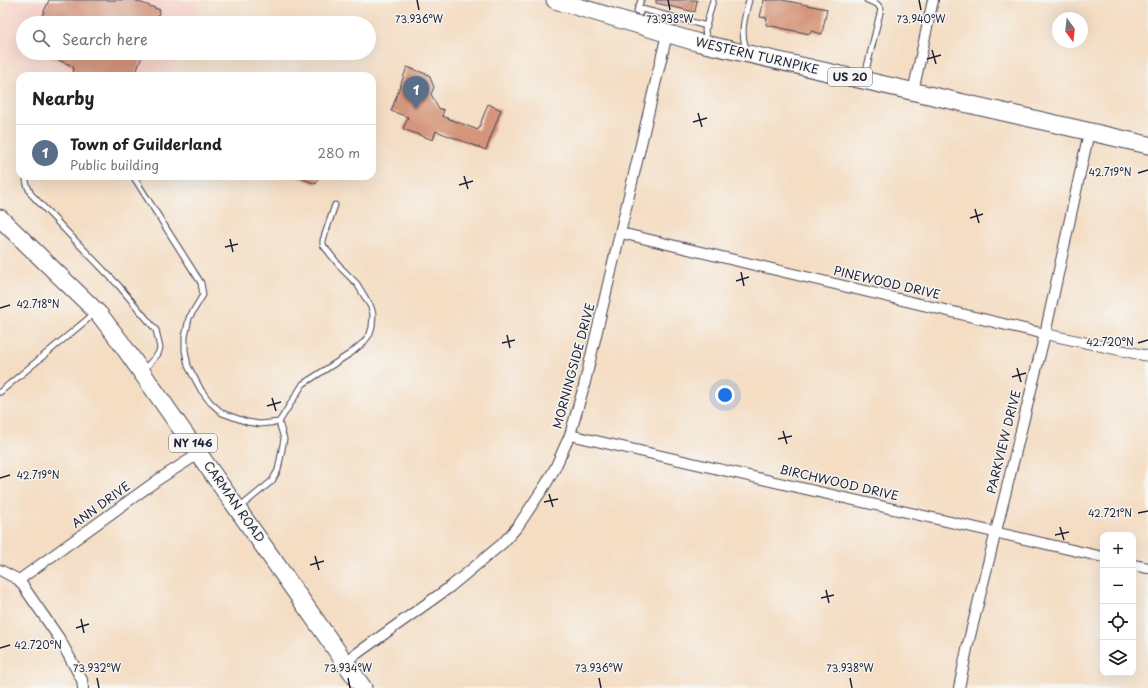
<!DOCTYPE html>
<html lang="en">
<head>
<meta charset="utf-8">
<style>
	:root { --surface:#fff; --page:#f2f2f2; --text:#222; --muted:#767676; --line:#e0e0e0; --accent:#2563eb }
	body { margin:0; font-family:"Playpen Sans",sans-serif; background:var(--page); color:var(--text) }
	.controls { position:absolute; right:12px; bottom:12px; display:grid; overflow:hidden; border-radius:8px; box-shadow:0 4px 16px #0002 }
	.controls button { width:36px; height:36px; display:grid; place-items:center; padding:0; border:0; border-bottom:1px solid var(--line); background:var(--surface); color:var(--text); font:20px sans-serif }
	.compass { position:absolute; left:1052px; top:12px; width:36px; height:36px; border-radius:50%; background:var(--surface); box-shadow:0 4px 16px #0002; rotate:165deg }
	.you { position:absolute; left:725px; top:395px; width:14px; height:14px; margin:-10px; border:3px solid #fff; border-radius:50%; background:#1a73e8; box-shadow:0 0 0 6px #1a73e833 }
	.badge { display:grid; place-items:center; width:26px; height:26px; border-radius:50%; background:var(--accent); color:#fff; font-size:13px; font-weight:700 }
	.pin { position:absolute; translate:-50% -33px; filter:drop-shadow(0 1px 2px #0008) }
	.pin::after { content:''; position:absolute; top:21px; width:14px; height:12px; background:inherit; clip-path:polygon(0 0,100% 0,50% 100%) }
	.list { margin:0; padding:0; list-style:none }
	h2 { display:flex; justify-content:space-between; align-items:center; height:52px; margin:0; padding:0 16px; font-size:17px }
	h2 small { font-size:13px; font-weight:400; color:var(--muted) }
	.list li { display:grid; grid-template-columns:26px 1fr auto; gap:12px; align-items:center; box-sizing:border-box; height:56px; padding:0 16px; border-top:1px solid var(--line) }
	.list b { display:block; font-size:15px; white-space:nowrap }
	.list p { margin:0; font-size:13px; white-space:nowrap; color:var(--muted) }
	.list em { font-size:13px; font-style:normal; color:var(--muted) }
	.icon { flex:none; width:22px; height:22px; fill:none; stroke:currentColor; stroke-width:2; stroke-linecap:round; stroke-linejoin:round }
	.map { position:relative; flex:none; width:1148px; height:688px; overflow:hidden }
	.search { position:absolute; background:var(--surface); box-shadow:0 4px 16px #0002; left:16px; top:16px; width:360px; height:44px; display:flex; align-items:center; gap:10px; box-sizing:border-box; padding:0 14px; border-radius:22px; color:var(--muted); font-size:15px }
	.panel { position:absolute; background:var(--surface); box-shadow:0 4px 16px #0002; left:16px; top:72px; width:360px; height:108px; border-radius:12px }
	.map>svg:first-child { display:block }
	.built { fill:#f7d1c6 }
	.building { fill:#d5957b }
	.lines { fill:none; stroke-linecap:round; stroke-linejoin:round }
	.lane-casing { stroke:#423e4f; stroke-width:7 }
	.street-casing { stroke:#423e4f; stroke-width:12 }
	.primary-casing { stroke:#423e4f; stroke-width:19 }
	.lane { stroke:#fff; stroke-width:5 }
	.street { stroke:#fff; stroke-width:10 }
	.primary { stroke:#fff; stroke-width:17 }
	.ticks { fill:none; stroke:#22223b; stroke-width:1.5 }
	.labels { text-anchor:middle; stroke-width:3; stroke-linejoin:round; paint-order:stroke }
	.shield { fill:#f6f6f2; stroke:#626272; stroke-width:1 }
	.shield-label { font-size:11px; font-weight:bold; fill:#22223b }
	.street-label { font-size:12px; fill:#22223b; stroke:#f6f6f2 }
	.ticks-label { font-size:10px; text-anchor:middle; fill:#22223b; stroke:#f6f6f2; stroke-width:3; stroke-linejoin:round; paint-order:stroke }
</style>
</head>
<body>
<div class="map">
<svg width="1148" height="688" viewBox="0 0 1148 688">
	<rect width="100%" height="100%" fill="#f6f6f2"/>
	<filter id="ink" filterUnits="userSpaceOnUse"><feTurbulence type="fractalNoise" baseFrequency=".025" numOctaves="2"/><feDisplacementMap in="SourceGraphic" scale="8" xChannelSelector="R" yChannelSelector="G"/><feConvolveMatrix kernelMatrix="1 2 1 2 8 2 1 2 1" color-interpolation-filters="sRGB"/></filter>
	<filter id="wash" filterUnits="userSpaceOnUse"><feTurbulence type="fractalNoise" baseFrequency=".012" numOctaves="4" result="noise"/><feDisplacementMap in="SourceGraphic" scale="16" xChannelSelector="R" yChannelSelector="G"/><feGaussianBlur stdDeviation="0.9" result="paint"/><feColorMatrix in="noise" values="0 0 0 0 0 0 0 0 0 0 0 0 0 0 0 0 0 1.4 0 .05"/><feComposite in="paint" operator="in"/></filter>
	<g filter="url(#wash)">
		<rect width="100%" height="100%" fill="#f4ddc3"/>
		<polygon class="built" points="9,0 200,0 191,23 23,23 23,53 180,53 171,76 20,76 20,79 0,50 0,27"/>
		<g id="blocks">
			<g class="building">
				<polygon points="49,0 134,0 160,10 155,23 39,23"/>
				<polygon points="656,0 697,0 695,12 656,3"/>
				<polygon points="764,0 782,0 827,9 822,34 811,31 810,34 766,25 767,18 760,17"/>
				<polygon points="41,53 143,53 135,76 74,76 73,66"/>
				<polygon points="407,67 429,75 434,87 431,94 438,108 444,110 442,116 478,130 488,104 501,110 486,150 436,131 433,140 403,129 408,117 391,111"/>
				<polygon points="295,176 319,176 316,184"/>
			</g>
		</g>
	</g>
	<g filter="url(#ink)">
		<use href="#blocks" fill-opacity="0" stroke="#423e4f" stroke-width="1"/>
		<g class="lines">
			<defs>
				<g id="lane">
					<polyline points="637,11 641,0"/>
					<polyline points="640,13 638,8 707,26"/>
					<polyline points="707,42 705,30 713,0"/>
					<path d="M747 50C739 33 745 17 749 0"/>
					<polyline points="864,79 881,9 877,4 867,0"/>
					<polyline points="28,176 26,180 27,185 31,194 68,233 119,286 156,330 160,348 158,354 148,365 141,369"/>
					<polyline points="133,176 201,283 203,295 189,318 185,337 185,350 188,366 201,390 210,402 222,413 247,422 260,424 279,422 284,439 278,470 272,481 239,508"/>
					<polyline points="0,392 89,318 93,312"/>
					<polyline points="279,422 303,384 351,353 364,342 370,334 372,327 373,314 371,307 357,284 342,269 323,245 323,240 335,205"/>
				</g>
				<g id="street">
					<polyline points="913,92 933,0"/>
					<polyline points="621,233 1045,334 1148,356"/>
					<polyline points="570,435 1103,557"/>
					<polyline points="1133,565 1148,568"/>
					<polyline points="0,570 19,580 59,638 82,680 83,688"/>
					<polyline points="19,580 159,479 200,453"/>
					<polyline points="345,662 450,587 503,543 518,526 546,484 555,468 570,435 584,386 667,34"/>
					<polyline points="959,688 968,644 1045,334 1089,132"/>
				</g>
				<g id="primary">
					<polyline points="555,0 696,42 1148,145"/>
					<polyline points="0,218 99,314 119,340 363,688"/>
				</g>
			</defs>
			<use href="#lane" class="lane-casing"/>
			<use href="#street" class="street-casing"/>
			<use href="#primary" class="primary-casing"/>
			<use href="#lane" class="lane"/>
			<use href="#street" class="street"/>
			<use href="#primary" class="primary"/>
		</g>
	</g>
	<path class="ticks" d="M417 0 419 10M668 0 670 10M919 0 921 10M932 50 936 64M927 59 941 55M698 113 702 127M693 122 707 118M1138 173 1148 170M464 176 468 189M459 185 473 181M975 209 979 223M970 218 983 214M230 239 233 252M225 247 238 244M741 272 744 286M736 281 749 277M0 308 10 305M507 335 510 348M502 343 515 340M1138 343 1148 340M1017 368 1021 382M1012 377 1026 373M272 398 276 411M267 406 281 402M783 431 787 444M778 439 792 436M0 478 10 475M549 494 553 507M544 502 558 499M1138 513 1148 511M1060 527 1064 540M1055 535 1069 532M315 556 319 570M310 565 324 561M826 590 829 603M821 598 834 595M81 619 84 633M76 628 89 624M0 648 10 645M97 678 99 688M348 678 350 688M599 678 601 688M850 678 852 688"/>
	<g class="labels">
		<g class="shield">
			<rect x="828" y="68" width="44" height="18" rx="3"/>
			<rect x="169" y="434" width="48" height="18" rx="3"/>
		</g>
		<g class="shield-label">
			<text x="850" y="81">US 20</text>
			<text x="193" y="447">NY 146</text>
		</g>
		<g class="street-label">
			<text transform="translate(757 56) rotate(13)" y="4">WESTERN TURNPIKE</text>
			<text transform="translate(887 283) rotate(13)" y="4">PINEWOOD DRIVE</text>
			<text transform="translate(574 366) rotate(-75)" y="4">MORNINGSIDE DRIVE</text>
			<text transform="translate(1004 442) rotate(-76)" y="4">PARKVIEW DRIVE</text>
			<text transform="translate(839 483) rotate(13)" y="4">BIRCHWOOD DRIVE</text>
			<text transform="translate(234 502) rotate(55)" y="4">CARMAN ROAD</text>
			<text transform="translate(101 505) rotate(-36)" y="4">ANN DRIVE</text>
		</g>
	</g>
	<g class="ticks-label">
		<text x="419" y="23">73.936°W</text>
		<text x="670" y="23">73.938°W</text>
		<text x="921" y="23">73.940°W</text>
		<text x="1110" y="176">42.719°N</text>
		<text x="38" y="308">42.718°N</text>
		<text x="1110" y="346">42.720°N</text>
		<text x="38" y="479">42.719°N</text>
		<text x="1110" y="517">42.721°N</text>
		<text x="38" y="649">42.720°N</text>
		<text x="97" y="672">73.932°W</text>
		<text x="348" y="672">73.934°W</text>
		<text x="599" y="672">73.936°W</text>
		<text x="850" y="672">73.938°W</text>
	</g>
</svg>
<div class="controls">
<button>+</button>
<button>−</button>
<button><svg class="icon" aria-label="locate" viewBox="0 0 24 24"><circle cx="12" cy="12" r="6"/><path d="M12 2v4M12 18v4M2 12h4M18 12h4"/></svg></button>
<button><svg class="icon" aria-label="layers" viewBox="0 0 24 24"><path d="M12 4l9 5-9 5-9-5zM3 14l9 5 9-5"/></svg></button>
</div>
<svg class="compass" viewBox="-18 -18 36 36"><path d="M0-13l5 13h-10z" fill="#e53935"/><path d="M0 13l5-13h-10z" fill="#767676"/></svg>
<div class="you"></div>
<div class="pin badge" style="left:416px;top:109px;background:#5c6f8a">1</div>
<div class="search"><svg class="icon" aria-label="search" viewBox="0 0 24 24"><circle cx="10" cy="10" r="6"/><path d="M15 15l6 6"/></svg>Search here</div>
<section class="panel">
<h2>Nearby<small></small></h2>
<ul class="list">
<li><span class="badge" style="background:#5c6f8a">1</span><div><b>Town of Guilderland</b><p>Public building</p></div><em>280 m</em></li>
</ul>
</section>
</div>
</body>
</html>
